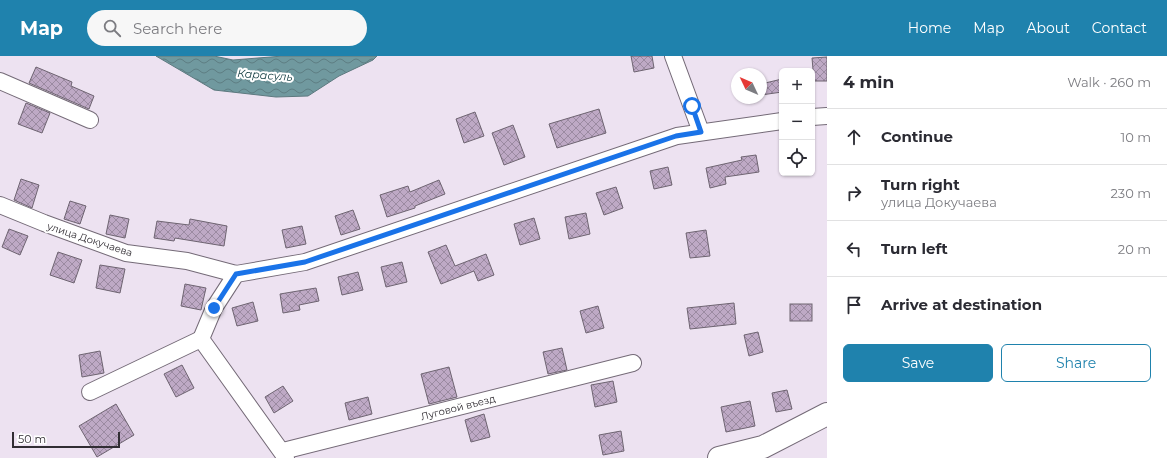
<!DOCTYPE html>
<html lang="en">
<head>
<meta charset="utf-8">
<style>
	:root { --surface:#fff; --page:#f7f7f7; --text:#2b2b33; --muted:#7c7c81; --line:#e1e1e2; --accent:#1f82ad }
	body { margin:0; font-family:Montserrat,sans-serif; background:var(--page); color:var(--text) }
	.controls { position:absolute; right:12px; top:12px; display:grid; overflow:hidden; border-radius:6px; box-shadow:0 1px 3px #0004 }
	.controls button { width:36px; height:36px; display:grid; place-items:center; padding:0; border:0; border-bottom:1px solid var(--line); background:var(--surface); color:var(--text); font:20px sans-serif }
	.compass { position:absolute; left:731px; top:12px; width:36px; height:36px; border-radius:50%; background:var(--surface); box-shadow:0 1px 3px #0004; rotate:314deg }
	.scale { position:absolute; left:12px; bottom:10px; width:108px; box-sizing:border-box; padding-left:4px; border:2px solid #312d33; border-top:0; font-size:11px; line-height:14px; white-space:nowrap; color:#312d33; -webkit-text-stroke:3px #fff; paint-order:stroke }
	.stop { position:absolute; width:12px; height:12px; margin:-9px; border:3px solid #1a73e8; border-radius:50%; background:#fff }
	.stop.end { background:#1a73e8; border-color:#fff; box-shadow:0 1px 4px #0008 }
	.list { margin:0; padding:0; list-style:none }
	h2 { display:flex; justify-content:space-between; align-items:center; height:52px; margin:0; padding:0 16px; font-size:17px }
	h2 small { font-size:13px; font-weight:400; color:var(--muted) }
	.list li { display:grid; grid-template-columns:26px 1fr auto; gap:12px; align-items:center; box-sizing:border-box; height:56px; padding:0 16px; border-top:1px solid var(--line) }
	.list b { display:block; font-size:15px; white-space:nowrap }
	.list p { margin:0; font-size:13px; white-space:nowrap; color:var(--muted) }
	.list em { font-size:13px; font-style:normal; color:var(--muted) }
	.actions { display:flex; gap:8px; padding:12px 16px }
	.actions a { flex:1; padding:9px 0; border:1px solid var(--accent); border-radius:6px; text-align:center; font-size:14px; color:var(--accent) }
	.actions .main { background:var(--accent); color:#fff }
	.icon { flex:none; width:22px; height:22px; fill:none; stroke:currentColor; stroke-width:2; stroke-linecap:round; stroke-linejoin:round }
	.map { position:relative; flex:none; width:827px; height:402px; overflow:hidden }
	header { display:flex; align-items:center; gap:24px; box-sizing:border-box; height:56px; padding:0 20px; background:var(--accent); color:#fff }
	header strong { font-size:19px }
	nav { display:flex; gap:22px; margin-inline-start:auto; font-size:14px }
	.search { width:280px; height:36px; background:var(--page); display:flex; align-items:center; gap:10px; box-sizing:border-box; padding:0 14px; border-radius:22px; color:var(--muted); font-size:15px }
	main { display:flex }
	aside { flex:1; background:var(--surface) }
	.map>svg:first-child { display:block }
	.water { fill:url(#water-waves); stroke:#5d797f }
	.building { fill:url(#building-cross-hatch); stroke:#6e6471 }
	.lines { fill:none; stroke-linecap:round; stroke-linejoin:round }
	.minor-casing { stroke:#746a77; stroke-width:18 }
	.secondary-casing { stroke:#746a77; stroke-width:24 }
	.minor { stroke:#fff; stroke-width:16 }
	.secondary { stroke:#fff; stroke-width:22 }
	.route { stroke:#1a73e8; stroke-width:5 }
	.labels { text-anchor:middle; stroke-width:4; stroke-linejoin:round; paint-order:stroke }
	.street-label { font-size:10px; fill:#312d33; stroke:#fff }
	.water-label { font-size:11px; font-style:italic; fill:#174045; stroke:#fff }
</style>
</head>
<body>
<header>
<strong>Map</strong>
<div class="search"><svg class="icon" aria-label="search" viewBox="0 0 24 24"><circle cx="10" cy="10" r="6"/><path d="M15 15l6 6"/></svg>Search here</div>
<nav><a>Home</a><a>Map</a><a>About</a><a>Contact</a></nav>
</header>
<main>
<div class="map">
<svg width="827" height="402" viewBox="0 0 827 402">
	<defs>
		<pattern id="water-waves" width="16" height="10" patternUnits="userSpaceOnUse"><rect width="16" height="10" fill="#70999f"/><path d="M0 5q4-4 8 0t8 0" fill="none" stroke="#5d7d82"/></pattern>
		<pattern id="building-cross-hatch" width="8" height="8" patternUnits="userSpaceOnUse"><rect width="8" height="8" fill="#bea9c5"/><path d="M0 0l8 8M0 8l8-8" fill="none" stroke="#9b8aa1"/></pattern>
	</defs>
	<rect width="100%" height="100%" fill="#ede2f1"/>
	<polygon class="water" points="156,0 214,0 233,4 283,0 377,0 373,4 339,20 308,40 276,41 214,34"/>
	<g class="building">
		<polygon points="631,0 652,0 654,12 634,16"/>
		<polygon points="827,1 827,25 814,25 812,2"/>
		<polygon points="36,11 72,26 71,30 94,40 89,53 29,27"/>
		<polygon points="782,23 782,36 761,39 761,28"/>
		<polygon points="26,47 50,57 42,77 18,68"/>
		<polygon points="599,53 606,77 557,92 549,68"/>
		<polygon points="475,56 484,80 464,87 456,63"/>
		<polygon points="513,69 525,101 504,109 492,77"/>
		<polygon points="756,99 759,116 725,121 726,128 710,132 706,112 742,104 741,101"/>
		<polygon points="668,111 672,129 654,133 650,115"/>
		<polygon points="21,123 39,129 32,152 14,144"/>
		<polygon points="439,124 445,138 415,150 415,152 387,161 380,139 408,130 410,136"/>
		<polygon points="616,131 623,152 604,159 596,137"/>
		<polygon points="70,145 86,150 80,168 64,163"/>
		<polygon points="353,154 360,173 341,179 335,160"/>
		<polygon points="586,157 590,178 569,183 565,161"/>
		<polygon points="110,159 129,163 125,182 106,178"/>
		<polygon points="534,162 540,183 520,189 514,168"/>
		<polygon points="190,163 227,170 224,190 175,182 174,185 154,182 157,165 189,169"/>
		<polygon points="302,170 306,188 286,192 282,174"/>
		<polygon points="9,173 28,180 20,199 2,191"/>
		<polygon points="706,174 710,200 690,202 686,177"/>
		<polygon points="446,189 455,210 486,198 494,219 478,225 474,215 441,228 428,196"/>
		<polygon points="58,196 82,204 74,227 50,219"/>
		<polygon points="402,206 407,226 386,231 381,211"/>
		<polygon points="100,209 125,213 120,237 96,232"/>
		<polygon points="358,216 363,234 342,239 338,221"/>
		<polygon points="185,228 206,232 201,254 181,250"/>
		<polygon points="316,232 319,245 299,249 300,254 283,257 280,238"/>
		<polygon points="253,246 258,265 237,270 232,252"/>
		<polygon points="734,247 736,268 690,273 687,252"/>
		<rect x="790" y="248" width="22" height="17"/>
		<polygon points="598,250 604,272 586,277 580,255"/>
		<polygon points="758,276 763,296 749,300 744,279"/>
		<polygon points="562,292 567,314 548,318 543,296"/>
		<polygon points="100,295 104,317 82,321 79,299"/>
		<polygon points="182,309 194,332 176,341 164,318"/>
		<polygon points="449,311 457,341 429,348 421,318"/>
		<polygon points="613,325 617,346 595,351 591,329"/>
		<polygon points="283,330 293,345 274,357 265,341"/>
		<polygon points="787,334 792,353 776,356 772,337"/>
		<polygon points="368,341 372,358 349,364 345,347"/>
		<polygon points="750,345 755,370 726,376 721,351"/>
		<polygon points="116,348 134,379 97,401 79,370"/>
		<polygon points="484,358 490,381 471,386 465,364"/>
		<polygon points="621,375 624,395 603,399 599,379"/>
	</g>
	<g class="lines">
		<defs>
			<g id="minor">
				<polyline points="673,0 701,76"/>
				<polyline points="0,25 90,64"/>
				<polyline points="812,61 827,60"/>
				<polyline points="0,149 44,167 126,197 187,205 236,218 305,206 677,80 782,65"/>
				<polyline points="236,218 214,252 201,283 286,402"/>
				<polyline points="90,336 201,283"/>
				<polyline points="283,395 633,307"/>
			</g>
			<polyline id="secondary" points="719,402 763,391 827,358"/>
		</defs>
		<use href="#minor" class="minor-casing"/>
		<use href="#secondary" class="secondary-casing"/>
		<use href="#minor" class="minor"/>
		<use href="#secondary" class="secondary"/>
	</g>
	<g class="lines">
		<polyline class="route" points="214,252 236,218 305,206 676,80 701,76 692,50"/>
	</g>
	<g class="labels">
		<g class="street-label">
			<text transform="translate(90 183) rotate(18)" y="4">улица Докучаева</text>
			<text transform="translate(458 351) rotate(-14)" y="4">Луговой въезд</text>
		</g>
		<g class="water-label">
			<text transform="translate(265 19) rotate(4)" y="4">Карасуль</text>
		</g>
	</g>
</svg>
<div class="controls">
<button>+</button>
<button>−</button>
<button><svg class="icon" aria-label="locate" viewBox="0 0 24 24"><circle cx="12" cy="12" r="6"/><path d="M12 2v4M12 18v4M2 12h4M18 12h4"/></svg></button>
</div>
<svg class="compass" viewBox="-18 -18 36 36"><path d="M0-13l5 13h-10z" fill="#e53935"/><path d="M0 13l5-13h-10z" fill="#7c7c81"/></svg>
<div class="scale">50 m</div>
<div class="stop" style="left:692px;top:50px"></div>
<div class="stop end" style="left:214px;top:252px"></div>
</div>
<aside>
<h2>4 min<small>Walk · 260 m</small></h2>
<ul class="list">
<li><svg class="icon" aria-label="ahead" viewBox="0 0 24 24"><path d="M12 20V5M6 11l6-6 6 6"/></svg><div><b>Continue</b></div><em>10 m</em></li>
<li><svg class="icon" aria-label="right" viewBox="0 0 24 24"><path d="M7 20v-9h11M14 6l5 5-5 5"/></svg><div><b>Turn right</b><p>улица Докучаева</p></div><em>230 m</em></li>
<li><svg class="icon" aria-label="left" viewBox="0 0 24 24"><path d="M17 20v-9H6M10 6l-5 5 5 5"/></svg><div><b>Turn left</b></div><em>20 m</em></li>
<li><svg class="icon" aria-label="arrive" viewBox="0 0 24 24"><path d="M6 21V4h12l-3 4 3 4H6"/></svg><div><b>Arrive at destination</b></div></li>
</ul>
<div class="actions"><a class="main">Save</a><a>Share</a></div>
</aside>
</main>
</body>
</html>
